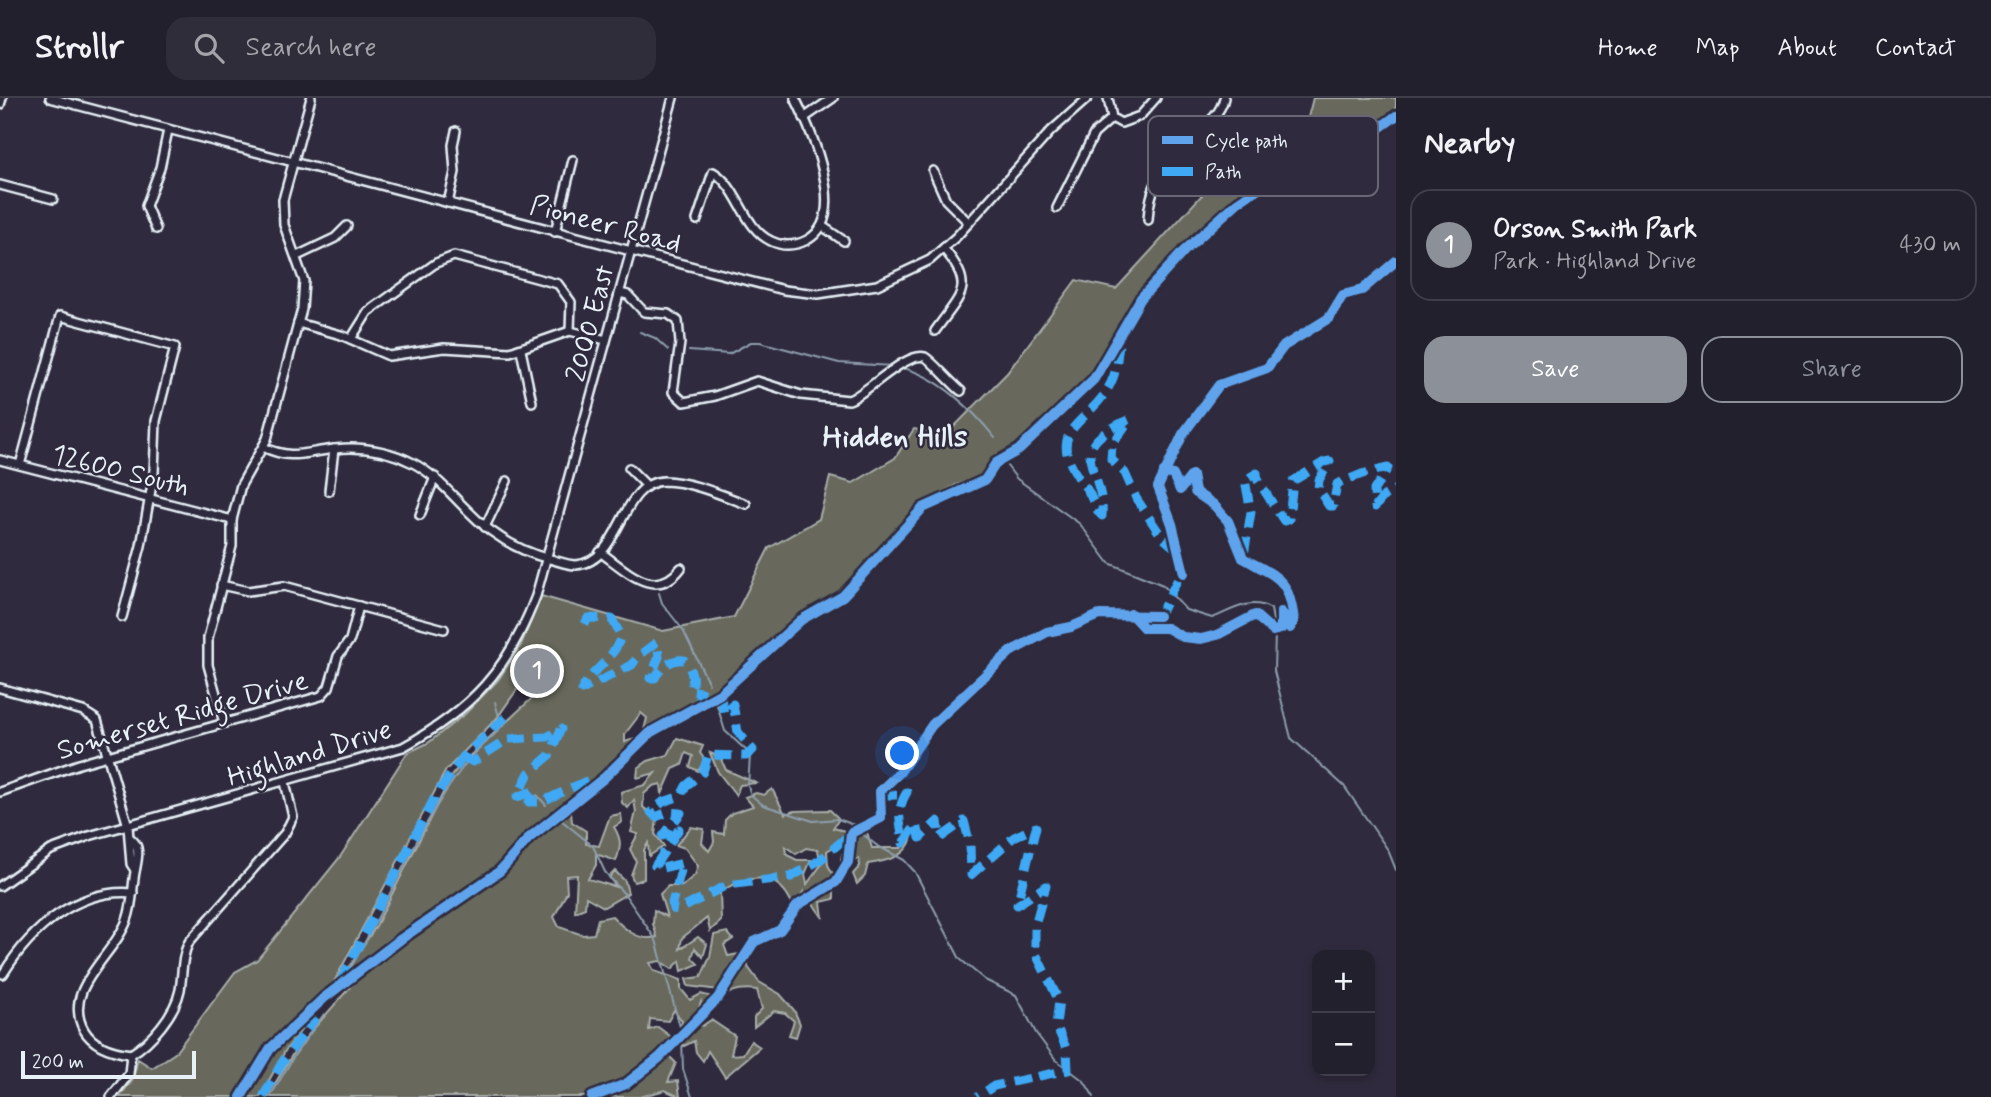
<!DOCTYPE html>
<html lang="en">
<head>
<meta charset="utf-8">
<style>
	:root { --surface:#23202e; --page:#2f2d3a; --text:#f1f3f6; --muted:#a3a3aa; --line:#403e4a; --accent:#8c9099 }
	body { margin:0; font-family:Mynerve,sans-serif; background:var(--page); color:var(--text) }
	.controls { position:absolute; right:21px; bottom:21px; display:grid; overflow:hidden; border-radius:14px; box-shadow:0 4px 10px #0003 }
	.controls button { width:63px; height:63px; display:grid; place-items:center; padding:0; border:0; border-bottom:2px solid var(--line); background:var(--surface); color:var(--text); font:35px sans-serif }
	.scale { position:absolute; left:21px; bottom:18px; width:175px; box-sizing:border-box; padding-left:7px; border:4px solid #e8f1f8; border-top:0; font-size:19px; line-height:24px; white-space:nowrap; color:#e8f1f8; -webkit-text-stroke:5px #2f2a3d; paint-order:stroke }
	.you { position:absolute; left:903px; top:656px; width:24px; height:24px; margin:-18px; border:5px solid #fff; border-radius:50%; background:#1a73e8; box-shadow:0 0 0 10px #1a73e833 }
	.badge { display:grid; place-items:center; width:46px; height:46px; border-radius:50%; background:var(--accent); color:#fff; font-size:23px; font-weight:700 }
	.pin { position:absolute; translate:-50% -50%; border:4px solid #fff; box-shadow:0 2px 7px #0006 }
	.list { margin:0; padding:0; list-style:none }
	h2 { display:flex; justify-content:space-between; align-items:center; height:91px; margin:0; padding:0 28px; font-size:30px }
	h2 small { font-size:23px; font-weight:400; color:var(--muted) }
	.list li { display:grid; grid-template-columns:46px 1fr auto; gap:21px; align-items:center; box-sizing:border-box; height:112px; margin:0 14px 14px; padding:0 14px; border:2px solid var(--line); border-radius:21px }
	.list b { display:block; font-size:26px; white-space:nowrap }
	.list p { margin:0; font-size:23px; white-space:nowrap; color:var(--muted) }
	.list em { font-size:23px; font-style:normal; color:var(--muted) }
	.actions { display:flex; gap:14px; padding:21px 28px }
	.actions a { flex:1; padding:16px 0; border:2px solid var(--accent); border-radius:21px; text-align:center; font-size:24px; color:var(--accent) }
	.actions .main { background:var(--accent); color:#fff }
	.icon { flex:none; width:38px; height:38px; fill:none; stroke:currentColor; stroke-width:2; stroke-linecap:round; stroke-linejoin:round }
	.map { position:relative; flex:none; width:1396px; height:999px; overflow:hidden }
	header { display:flex; align-items:center; gap:42px; box-sizing:border-box; height:98px; padding:0 35px; background:var(--surface); border-bottom:2px solid var(--line) }
	header strong { font-size:33px }
	nav { display:flex; gap:38px; margin-inline-start:auto; font-size:24px }
	.search { width:490px; height:63px; background:var(--page); display:flex; align-items:center; gap:18px; box-sizing:border-box; padding:0 24px; border-radius:21px; color:var(--muted); font-size:26px }
	main { display:flex }
	aside { flex:1; background:var(--surface) }
	.map>svg:first-child { display:block }
	.green { fill:#67695b; stroke:#a8adaa; stroke-width:2; fill-rule:evenodd }
	.lines { fill:none; stroke-linecap:round; stroke-linejoin:round }
	.stream { stroke:#8d9eae; stroke-width:2 }
	.minor-casing { stroke:#e8f1f8; stroke-width:12 }
	.minor { stroke:#2f2a3d; stroke-width:7 }
	.quiet { stroke:#3fa9f5; stroke-width:9; stroke-dasharray:18 9; stroke-linecap:butt }
	.cycleway-casing { stroke:#2f2a3d; stroke-width:15 }
	.cycleway { stroke:#60a3ed; stroke-width:10 }
	.labels { text-anchor:middle; stroke-width:5; stroke-linejoin:round; paint-order:stroke }
	.street-label { font-size:28px; fill:#e8f1f8; stroke:#2f2a3d }
	.neighbourhood-label { font-size:30px; font-weight:bold; fill:#e8f1f8; stroke:#2f2a3d }
	.key { fill:#2f2a3d; stroke:#666675; stroke-width:2 }
	.key-label { font-size:19px; fill:#e8f1f8 }
</style>
</head>
<body>
<header>
<strong>Strollr</strong>
<div class="search"><svg class="icon" aria-label="search" viewBox="0 0 24 24"><circle cx="10" cy="10" r="6"/><path d="M15 15l6 6"/></svg>Search here</div>
<nav><a>Home</a><a>Map</a><a>About</a><a>Contact</a></nav>
</header>
<main>
<div class="map">
<svg width="1396" height="999" viewBox="0 0 1396 999">
	<rect width="100%" height="100%" fill="#2f2a3d"/>
	<filter id="ink" filterUnits="userSpaceOnUse"><feTurbulence type="fractalNoise" baseFrequency=".0143" numOctaves="2"/><feDisplacementMap in="SourceGraphic" scale="14" xChannelSelector="R" yChannelSelector="G"/><feConvolveMatrix kernelMatrix="1 2 1 2 8 2 1 2 1" color-interpolation-filters="sRGB"/></filter>
	<g filter="url(#ink)">
		<g class="green">
			<polygon points="1313,0 1396,0 1396,13 1351,46 1249,90 1211,123 1138,199 1120,223 1097,273 1071,300 1050,315 1015,352 991,364 982,379 956,387 919,407 877,452 860,479 842,495 804,516 721,591 644,632 647,620 641,615 625,636 625,644 637,640 609,673 538,730 494,772 396,841 355,876 346,874 376,828 452,677 462,665 543,590 521,586 497,620 446,672 334,884 269,947 237,999 119,999 132,983 138,961 152,970 175,955 235,874 257,862 340,759 407,655 428,645 466,615 498,582 521,547 541,498 663,533 734,519 769,450 819,421 830,379 853,385 895,360 914,331 946,337 1007,275 1076,182 1116,191 1232,64 1305,31"/>
			<polygon points="677,640 703,648 700,655 705,662 698,673 690,669 693,658 686,655 682,667 673,671 662,696 661,686 653,688 644,696 643,709 657,721 655,736 664,748 649,758 648,745 644,752 644,781 634,784 631,777 636,763 630,751 638,736 631,734 636,714 634,702 628,710 622,705 621,694 645,687 655,675 637,680 638,670 648,663 668,657"/>
			<polygon points="710,655 720,659 726,672 756,685 740,687 736,697 718,674"/>
			<path d="M772 691 785 716 794 713 830 712 839 721 833 730 845 733 852 726 866 731 872 750H901L907 734 912 739C907 759 887 763 868 766L865 778 857 786 853 776 860 768 859 760 853 763 846 774 840 768 842 756 849 747 838 746 827 753 828 767 834 778V801L821 804 823 820 804 793 793 808C779 772 748 776 720 794L721 823 710 833 707 820 682 840 680 851 698 839 707 846 703 859 695 850 692 860 698 866 682 873 680 863 672 871 660 863 650 865 654 873 681 882V891L690 902 701 896 712 899 719 892 688 888 686 881 701 879 710 859 714 837 727 834 733 841 724 847 728 858 749 854 748 869 759 884 780 896 794 912 800 926 796 939 789 937 794 923 785 915 774 913 754 929V919L762 911 757 892C726 888 726 901 703 915L701 904 693 926 702 928 711 922 735 938 731 957 743 956 751 943 760 949 725 979 708 953 703 963 696 954 694 943 684 948 679 935 682 923 674 912 668 923 650 921 649 932 658 929 670 938 673 948 669 958 676 965 668 984 678 983 680 999 665 992 640 999H267L295 952 351 888 382 858 499 779 526 747 571 714 572 724 586 733V746L599 748 610 718 621 716 622 724 614 729C622 742 621 749 616 763L596 756V767L588 781 616 789 609 779 615 773 625 783 628 795 604 809 586 799 585 810 575 814 577 777 566 778 567 794 554 819 559 829 583 837 594 836 598 821 612 818C624 831 639 844 657 839L653 826 654 812 667 819 660 796 668 788H682L695 777 698 768 685 750 676 747 691 729 704 731 702 745 709 753 714 744 713 734 724 736 725 722 732 715 753 708 745 699 756 695 764 697ZM785 748 796 756 806 750 818 752 821 767 807 786 805 776 811 762H797L787 757Z"/>
			<polygon points="320,908 285,953 260,999 244,999 274,952"/>
		</g>
		<g class="lines">
			<g class="stream">
				<polyline points="640,234 655,240 668,252"/>
				<polyline points="689,253 729,256 751,244 760,244 839,265 894,268"/>
				<path d="M903 270C939 279 973 312 995 340"/>
				<path d="M1007 368 1017 381 1080 426 1109 465 1163 487 1186 512 1212 520C1231 513 1251 498 1271 511L1275 534 1274 573 1291 640 1344 688 1388 752 1396 772"/>
				<polyline points="659,495 662,505 683,532 709,586"/>
				<polyline points="495,604 499,619"/>
				<polyline points="716,604 725,633 748,654"/>
				<polyline points="750,658 748,688 751,697 763,707 813,723 838,721 849,725 876,747 904,762 915,774 960,861 985,882 1016,897 1036,935 1056,962 1084,983 1094,999"/>
				<polyline points="470,660 499,632"/>
				<polyline points="537,697 546,707"/>
				<polyline points="561,722 593,748 605,774 626,798 656,842 680,929"/>
				<path d="M348 874C389 806 417 728 466 665"/>
				<polyline points="682,941 683,971 692,999"/>
				<polyline points="270,999 294,958 324,916"/>
			</g>
			<defs>
				<g id="minor">
					<polyline points="50,0 631,153 784,192 818,196 877,187 930,162 957,138 1051,33 1088,0"/>
					<polyline points="1108,0 1112,20"/>
					<polyline points="0,7 2,0"/>
					<polyline points="804,20 833,0"/>
					<polyline points="1112,20 1121,25 1140,18 1156,0"/>
					<polyline points="933,73 946,102 969,125"/>
					<polyline points="0,87 53,101"/>
					<polyline points="448,105 455,74 453,47 456,33"/>
					<polyline points="1057,110 1094,36 1112,20"/>
					<path d="M697 122 713 74C739 89 743 130 771 143 783 149 795 148 807 142 850 120 811 32 795 0"/>
					<path d="M1148 122C1149 89 1164 63 1189 41 1202 29 1220 19 1224 0"/>
					<polyline points="822,128 844,143"/>
					<polyline points="156,131 146,108 160,70 168,32"/>
					<polyline points="555,134 573,62"/>
					<polyline points="297,158 335,140 347,128"/>
					<path d="M620 195 628 197 644 214 668 216 678 223 680 245 673 294 684 304 715 298 757 283 801 297 849 302C867 295 907 253 925 259 929 260 953 287 961 293"/>
					<polyline points="298,225 341,237 389,258 444,250 510,254 570,233 606,242"/>
					<path d="M935 233C961 196 976 190 944 151"/>
					<polyline points="351,241 368,214 436,165 454,158 558,186 571,204 570,233"/>
					<polyline points="521,252 532,304"/>
					<path d="M263 349C293 363 305 354 335 351 362 348 389 353 413 365 434 376 448 393 465 410 488 434 517 453 550 461 558 463 567 467 576 467 622 464 619 384 664 383 689 383 722 397 746 406"/>
					<polyline points="0,362 232,422"/>
					<polyline points="20,367 60,218 175,249 156,323 154,375 141,448 122,519"/>
					<polyline points="629,370 647,388"/>
					<polyline points="329,393 334,351"/>
					<polyline points="420,417 435,379"/>
					<polyline points="485,429 507,383"/>
					<path d="M600 454C626 472 655 504 681 470"/>
					<polyline points="221,487 248,493 284,488 444,531"/>
					<polyline points="0,590 83,613 97,622 128,728 131,766 135,772"/>
					<polyline points="224,625 208,567 208,540 232,448 232,422 241,387 267,341 302,211 304,183 284,127 283,102 311,0"/>
					<polyline points="0,694 79,666 321,598 329,589 338,558 350,542 359,508"/>
					<path d="M130 740C142 748 137 763 135 774 132 790 133 807 127 822 114 858 61 891 84 932 94 949 113 954 131 956"/>
					<path d="M0 788 51 752 89 738 403 649C472 611 508 572 536 498L673 0"/>
					<path d="M3 876C31 831 77 790 133 795"/>
					<path d="M131 956C151 944 175 916 180 892 183 874 181 860 189 844L285 735 293 719 285 684"/>
					<polyline points="111,999 129,976 131,956"/>
				</g>
			</defs>
			<use href="#minor" class="minor-casing"/>
			<use href="#minor" class="minor"/>
			<g class="quiet">
				<path d="M1119 247C1117 258 1117 270 1113 280 1094 329 1036 326 1086 390 1093 399 1093 410 1102 418 1106 369 1058 353 1130 321L1112 347 1111 361 1125 375 1136 400 1162 439 1176 451"/>
				<polyline points="1244,457 1251,414 1245,382 1257,375 1258,383 1284,423 1289,421 1293,383 1324,364 1330,363 1319,382 1318,391 1329,408 1333,408 1337,386 1362,376 1388,370 1374,392 1375,409 1384,398 1396,391"/>
				<polyline points="1155,518 1159,518 1184,469"/>
				<path d="M585 526 588 520 612 521 621 538C614 563 589 573 582 592L632 567 638 558 657 544 659 559 650 580H655C660 570 672 560 684 562 692 570 695 583 690 593L701 594 698 609"/>
				<polyline points="720,596 724,615 727,615 733,606 738,634 753,652 746,658 708,657 703,674 686,688 681,698 663,704 651,714 656,719 668,714 681,715 663,738 679,731 655,768 659,771 683,765 672,805 673,811 679,812 727,787 791,779 820,762 850,736"/>
				<polyline points="463,659 473,664 508,641 547,639 561,631 549,658 529,675 517,699 536,692 529,704 541,704 591,681"/>
				<path d="M879 697H900L907 694C895 713 901 724 903 745L917 726 920 740 938 723 940 740 964 723 970 746 971 777 1014 739 1036 729 1017 807 1046 788 1035 827V854L1059 903 1056 927 1067 952 1068 972 994 988 977 999"/>
				<polyline points="340,884 435,699 463,659 510,615"/>
				<polyline points="263,999 281,966 316,919"/>
			</g>
			<defs>
				<g id="cycleway">
					<polyline points="1184,475 1172,426 1158,389 1183,336 1219,287 1267,270 1284,248 1329,220 1343,197 1362,192 1396,163"/>
					<path d="M1131 516 1144 530H1167L1183 539 1201 541 1217 537 1255 517 1273 533 1281 531V514L1288 522 1290 530 1294 523C1289 479 1278 480 1243 460L1228 423 1214 407 1195 394 1192 377 1180 392 1173 377 1164 374"/>
					<polyline points="241,999 270,951 324,900 401,841 500,773 529,740 604,680 651,634 720,596 801,522 843,498 923,410 985,382 996,365 1019,352 1094,281 1141,200 1184,153 1237,105 1269,83 1353,49 1396,18"/>
					<polyline points="592,999 626,986 659,960 718,900 754,844 780,832 798,807 836,784 848,764 851,735 881,720 880,693 900,674 932,627 1010,554 1047,534 1071,529 1099,517 1159,518"/>
				</g>
			</defs>
			<use href="#cycleway" class="cycleway-casing"/>
			<use href="#cycleway" class="cycleway"/>
		</g>
	</g>
	<g class="labels">
		<g class="street-label">
			<text transform="translate(606 125) rotate(15)" y="10">Pioneer Road</text>
			<text transform="translate(589 225) rotate(-75)" y="10">2000 East</text>
			<text transform="translate(121 371) rotate(14)" y="10">12600 South</text>
			<text transform="translate(182 616) rotate(-16)" y="10">Somerset Ridge Drive</text>
			<text transform="translate(309 654) rotate(-17)" y="10">Highland Drive</text>
		</g>
		<g class="neighbourhood-label">
			<text x="895" y="348">Hidden Hills</text>
		</g>
	</g>
	<rect x="1148" y="18" width="230" height="80" rx="10" class="key"/>
	<rect x="1162" y="38" width="31" height="8" fill="#60a3ed"/>
	<rect x="1162" y="69" width="31" height="9" fill="#3fa9f5"/>
	<g class="key-label">
		<text x="1205" y="49">Cycle path</text>
		<text x="1205" y="80">Path</text>
	</g>
</svg>
<div class="controls">
<button>+</button>
<button>−</button>
</div>
<div class="scale">200 m</div>
<div class="you"></div>
<div class="pin badge" style="left:537px;top:573px">1</div>
</div>
<aside>
<h2>Nearby<small></small></h2>
<ul class="list">
<li><span class="badge">1</span><div><b>Orson Smith Park</b><p>Park · Highland Drive</p></div><em>430 m</em></li>
</ul>
<div class="actions"><a class="main">Save</a><a>Share</a></div>
</aside>
</main>
</body>
</html>
